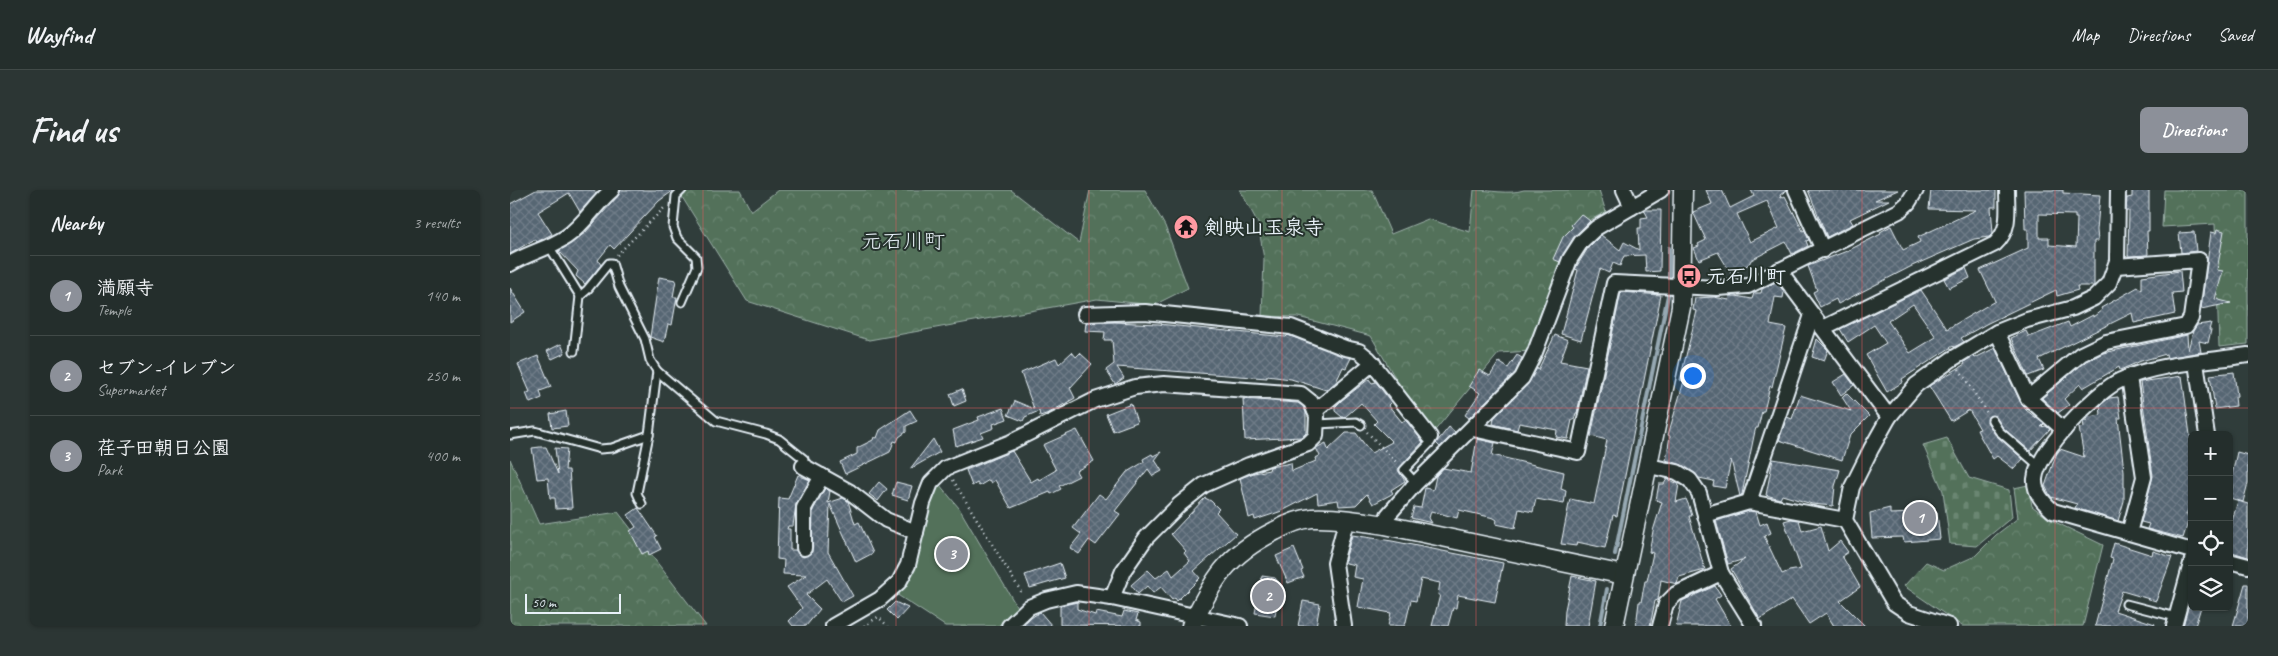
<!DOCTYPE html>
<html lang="en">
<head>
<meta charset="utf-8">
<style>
	:root { --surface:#242e2c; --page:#2c3634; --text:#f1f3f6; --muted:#a3a8a9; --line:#414a48; --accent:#8c9099 }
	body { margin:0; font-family:Caveat,"Klee One",sans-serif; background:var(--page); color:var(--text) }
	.controls { position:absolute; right:15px; bottom:15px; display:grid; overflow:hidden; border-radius:8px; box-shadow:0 1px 4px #0004 }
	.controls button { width:45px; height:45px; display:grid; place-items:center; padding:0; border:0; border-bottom:1px solid var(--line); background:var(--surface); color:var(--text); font:25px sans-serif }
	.scale { position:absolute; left:15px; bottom:12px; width:96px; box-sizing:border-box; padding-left:5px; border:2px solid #e8f1f8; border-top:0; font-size:14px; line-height:18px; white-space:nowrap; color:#e8f1f8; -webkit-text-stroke:4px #26332d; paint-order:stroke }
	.you { position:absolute; left:1182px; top:185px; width:18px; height:18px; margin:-12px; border:4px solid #fff; border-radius:50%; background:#1a73e8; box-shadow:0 0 0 8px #1a73e833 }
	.badge { display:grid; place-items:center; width:32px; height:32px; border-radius:50%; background:var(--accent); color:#fff; font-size:16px; font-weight:700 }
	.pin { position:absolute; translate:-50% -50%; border:2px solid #fff; box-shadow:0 1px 5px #0006 }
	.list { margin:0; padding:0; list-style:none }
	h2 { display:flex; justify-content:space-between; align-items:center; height:65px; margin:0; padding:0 20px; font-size:21px }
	h2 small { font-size:16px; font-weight:400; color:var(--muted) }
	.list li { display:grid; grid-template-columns:32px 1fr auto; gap:15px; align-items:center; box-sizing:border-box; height:80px; padding:0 20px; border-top:1px solid var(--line) }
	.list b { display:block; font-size:19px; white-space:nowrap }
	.list p { margin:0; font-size:16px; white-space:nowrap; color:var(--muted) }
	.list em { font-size:16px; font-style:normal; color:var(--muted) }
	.icon { flex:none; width:28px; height:28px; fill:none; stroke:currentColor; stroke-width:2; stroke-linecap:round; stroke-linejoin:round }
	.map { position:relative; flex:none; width:1738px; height:436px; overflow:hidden; border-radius:8px }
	header { display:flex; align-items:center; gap:30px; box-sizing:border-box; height:70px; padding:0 25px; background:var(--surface); border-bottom:1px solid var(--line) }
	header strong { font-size:24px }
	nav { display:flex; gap:28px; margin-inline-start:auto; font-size:18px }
	.intro { display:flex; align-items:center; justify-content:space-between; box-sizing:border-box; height:120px; padding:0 30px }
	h1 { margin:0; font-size:35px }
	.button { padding:12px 22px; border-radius:8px; background:var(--accent); color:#fff; font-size:18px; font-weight:700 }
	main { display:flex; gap:30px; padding:0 30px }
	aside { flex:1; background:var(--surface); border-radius:8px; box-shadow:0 1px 4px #0004 }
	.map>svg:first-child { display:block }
	.forest { fill:url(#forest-crowns); stroke:#9db1a9 }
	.cemetery { fill:url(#cemetery-stones); stroke:#9db1a9 }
	.park { fill:#52715a; stroke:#9db1a9 }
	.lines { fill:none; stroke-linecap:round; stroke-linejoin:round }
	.stream { stroke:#96a8b2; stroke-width:4 }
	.building { fill:url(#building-cross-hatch); stroke:#e8f1f8; fill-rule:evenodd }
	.service-casing { stroke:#e8f1f8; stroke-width:11 }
	.minor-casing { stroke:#e8f1f8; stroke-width:18 }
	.tertiary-casing { stroke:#e8f1f8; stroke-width:21 }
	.path { stroke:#e8f1f8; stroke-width:2.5; stroke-dasharray:1 4; stroke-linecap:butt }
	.service { stroke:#26332d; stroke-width:7 }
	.minor { stroke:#26332d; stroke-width:14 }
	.tertiary { stroke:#26332d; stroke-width:18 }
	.grid { fill:none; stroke:#da5a5c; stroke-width:1; stroke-opacity:0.55 }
	.labels { text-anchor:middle; stroke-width:4; stroke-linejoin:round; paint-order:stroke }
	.poi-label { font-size:20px; font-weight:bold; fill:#e8f1f8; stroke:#26332d; text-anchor:start }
	.neighbourhood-label { font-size:21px; fill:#e8f1f8; stroke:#26332d }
</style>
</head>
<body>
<header>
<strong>Wayfind</strong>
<nav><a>Map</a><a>Directions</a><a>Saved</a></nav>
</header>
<div class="intro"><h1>Find us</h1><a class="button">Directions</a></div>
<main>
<aside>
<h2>Nearby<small>3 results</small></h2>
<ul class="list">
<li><span class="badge">1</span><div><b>満願寺</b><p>Temple</p></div><em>140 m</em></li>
<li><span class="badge">2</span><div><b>セブン-イレブン</b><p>Supermarket</p></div><em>250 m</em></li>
<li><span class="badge">3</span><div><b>荏子田朝日公園</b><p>Park</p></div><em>400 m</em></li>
</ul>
</aside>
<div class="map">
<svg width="1738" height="436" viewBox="0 0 1738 436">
	<defs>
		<pattern id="forest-crowns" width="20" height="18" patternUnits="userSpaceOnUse" patternTransform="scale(1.25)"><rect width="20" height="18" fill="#52715a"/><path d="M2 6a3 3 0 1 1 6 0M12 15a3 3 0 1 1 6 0" fill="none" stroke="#6b8672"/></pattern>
		<pattern id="cemetery-stones" width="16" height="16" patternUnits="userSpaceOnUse" patternTransform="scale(1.25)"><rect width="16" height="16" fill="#52715a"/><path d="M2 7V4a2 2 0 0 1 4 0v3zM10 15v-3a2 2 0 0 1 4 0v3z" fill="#6b8672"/></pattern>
		<pattern id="building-cross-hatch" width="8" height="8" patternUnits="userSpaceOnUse" patternTransform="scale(1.25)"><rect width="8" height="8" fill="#576673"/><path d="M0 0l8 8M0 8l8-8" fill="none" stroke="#6f7c88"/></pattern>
	</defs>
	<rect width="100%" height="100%" fill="#303d3b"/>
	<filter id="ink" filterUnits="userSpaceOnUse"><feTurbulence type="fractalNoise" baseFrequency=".02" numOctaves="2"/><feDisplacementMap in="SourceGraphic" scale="10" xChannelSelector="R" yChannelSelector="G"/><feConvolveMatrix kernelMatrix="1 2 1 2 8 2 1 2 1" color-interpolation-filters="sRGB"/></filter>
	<g filter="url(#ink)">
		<g class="forest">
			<polygon points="179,0 230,0 241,21 268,0 501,0 569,53 580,0 635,0 655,36 678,98 644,115 587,109 359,150 237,111 172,7"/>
			<path d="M730 0H862L881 44 918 29 960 42 964 0C980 0 998 5 1014 0H1089L1096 22 1076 32 1051 72 1021 161 989 163 922 244 902 217 861 146 788 127 752 126 754 69 748 33Z"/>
			<polygon points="1654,0 1738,0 1738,154 1709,157 1705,34 1652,37"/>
			<polygon points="0,269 29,334 108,322 196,436 0,436"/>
			<polygon points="1518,295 1522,316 1539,329 1593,355 1573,436 1452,436 1394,396 1416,372 1434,380 1465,366 1486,345 1508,328 1504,298"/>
		</g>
		<polygon class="cemetery" points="1437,248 1459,288 1499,300 1502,327 1467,356 1440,354 1433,301 1413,255"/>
		<path class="park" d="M429 294 449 318 507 417 488 436H435L386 404C390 399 396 394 399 389 415 363 412 324 429 294Z"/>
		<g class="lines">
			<g class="stream">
				<polyline points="1159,86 1159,58"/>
				<polyline points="1105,364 1158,105"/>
				<polyline points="1090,436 1097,399"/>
			</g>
		</g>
		<g class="building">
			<polygon points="26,0 84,0 86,4 70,22 59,3 28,22 42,44 27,52 25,49 0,64 0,14"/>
			<polygon points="111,0 164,0 149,11 104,59 100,55 88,70 91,75 75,94 66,86 68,81 49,61 75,43 108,6"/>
			<path d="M1196 0H1212L1220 18 1244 6 1241 0H1277L1270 5 1271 8 1275 6 1293 41 1295 40 1299 50 1296 51 1298 56 1282 64 1276 52 1241 70 1239 74 1222 85 1208 62 1189 70 1184 58 1189 56 1188 54 1196 50 1183 22 1202 14ZM1257 11 1269 38 1240 52 1227 24Z"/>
			<polygon points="1298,0 1388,0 1365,10 1379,10 1340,29 1343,34 1317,47"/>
			<polygon points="1421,0 1486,0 1486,17 1481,17 1483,43 1479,47 1464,49 1402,76 1328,114 1326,109 1310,117 1303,102 1307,100 1298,76 1337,61 1371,44 1370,42 1381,36 1393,60 1410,52 1408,47 1466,20 1419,19"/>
			<path d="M1514 0H1553V3L1590 5 1587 40 1588 51H1584V96H1567L1568 100 1547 106 1546 100 1476 134 1451 148 1454 152 1444 157 1443 156 1392 189 1393 192 1377 202 1356 165 1376 153 1364 135 1338 152 1330 139 1411 100 1437 139 1485 111 1470 80 1518 58V39H1515ZM1529 24 1565 25V28H1567L1566 57 1539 55V48H1529ZM1403 114 1426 147 1400 163 1378 131Z"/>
			<polygon points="1622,0 1639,0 1639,41 1637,41 1638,65 1618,66 1619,21 1616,21 1617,8 1622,7"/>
			<polygon points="1134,20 1151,20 1150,81 1136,82 1135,65 1114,66 1110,76 1103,73 1099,83 1090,79 1071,150 1051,144 1068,80 1065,79 1078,58 1091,45 1110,60 1114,52 1129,60 1128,38 1131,38 1131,28 1138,27"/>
			<polygon points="1071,24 1080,31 1064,47 1050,72 1043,69 1053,47 1063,37 1061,35"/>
			<polygon points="1707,39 1714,41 1707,80 1713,81 1705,109 1721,113 1691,119 1701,42 1706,43"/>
			<polygon points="1684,42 1686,61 1671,63 1669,43"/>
			<polygon points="1456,78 1460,88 1439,98 1434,89"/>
			<polygon points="1670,81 1672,102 1662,103 1665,124 1624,133 1622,123 1529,169 1534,180 1518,186 1501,148 1516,141 1519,147 1558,132 1560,137 1583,125 1583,127 1592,120 1591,118 1628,97 1632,100 1632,86"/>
			<polygon points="149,87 166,90 163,107 167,107 162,135 158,134 154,152 140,147"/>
			<polygon points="1264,93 1268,93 1274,102 1273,108 1265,107 1260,135 1276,138 1262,197 1260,196 1254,221 1252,221 1248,238 1246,238 1245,241 1232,304 1230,306 1221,270 1215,298 1203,296 1204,291 1189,288 1172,275 1156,270 1160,246 1158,245 1174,191 1170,190 1187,121 1183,120 1185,108 1204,107 1219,110 1220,106 1226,106 1242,109 1244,103 1251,103 1252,99"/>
			<polygon points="0,98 15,122 0,132"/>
			<polygon points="1111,102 1151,105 1107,326 1103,325 1095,358 1067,352 1066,356 1051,354 1060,309 1084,314 1097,250 1081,246"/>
			<polygon points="604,132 648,134 776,147 778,145 841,168 836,178 833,177 826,192 816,200 781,189 757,186 757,188 607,177 614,188 605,194 596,180 604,174 602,150 594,150 595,142 575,141 576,133"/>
			<polygon points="1701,133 1699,140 1701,140 1698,153 1689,151 1691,162 1657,168 1656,164 1631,171 1610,180 1609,177 1573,198 1570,194 1554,209 1559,215 1548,223 1532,208 1573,173 1593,163 1677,145 1678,160 1683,141 1687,135"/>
			<polygon points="1045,145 1058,150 1050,171 1077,176 1067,223 1066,223 1064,230 1062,230 1058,249 1046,247 1047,240 1009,233 1007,240 983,234 984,228 1018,194 1027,178 1028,180"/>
			<polygon points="1307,149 1318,160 1314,171 1302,167"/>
			<polygon points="51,154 55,163 42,169 37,161"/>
			<polygon points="1485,158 1511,213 1516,220 1534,234 1531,237 1536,236 1540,239 1520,261 1493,238 1485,226 1479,226 1477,232 1485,244 1513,269 1504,279 1487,266 1483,269 1470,246 1467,240 1470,239 1459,220 1441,231 1419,196 1455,174 1454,172 1463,166 1465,168"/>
			<polygon points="562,162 566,167 570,163 582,174 560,198 565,208 539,223 530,226 529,221 515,227 513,231 498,225 505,211 524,219 511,183 546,168 549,174"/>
			<polygon points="1007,165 1012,168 1005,183 959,228 955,225 970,203 959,196 969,180 980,186 989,172 998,178"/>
			<polygon points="28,166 41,197 30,201 32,208 20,213 16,203 20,202 8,174"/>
			<polygon points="1724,182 1727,206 1725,207 1726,216 1705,219 1700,185"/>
			<polygon points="1336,184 1344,195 1331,205 1323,192"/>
			<polygon points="1672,186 1682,260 1682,307 1676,325 1680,326 1673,348 1637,339 1639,334 1631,332 1643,286 1630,192"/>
			<polygon points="859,189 862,193 866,192 881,212 878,215 892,232 895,230 898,233 913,252 889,278 888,280 895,291 881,300 883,303 880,305 863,314 857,304 846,315 829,316 828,310 808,313 807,303 772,321 745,330 744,326 739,328 730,288 744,283 759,280 760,277 781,273 782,281 806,271 805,268 810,266 806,258 816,253 818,260 836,243 846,243 861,263 882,252 864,234 867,231 851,213 835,227 832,227 825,221 825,217 832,210"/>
			<polygon points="452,199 456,211 444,216 440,204"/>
			<polygon points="1336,203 1359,226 1340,245 1332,270 1269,250 1277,227 1282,229 1290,205 1341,221 1332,207"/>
			<polygon points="1608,207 1611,228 1608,228 1614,281 1614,311 1608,331 1565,318 1567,314 1541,307 1535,296 1546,265 1550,259 1574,267 1569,238 1574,237 1573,232 1577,230 1578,227 1591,225 1590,216 1593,213 1599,208"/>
			<polygon points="733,209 788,213 794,217 796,223 796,243 792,247 735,250"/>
			<polygon points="621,214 627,232 603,241 596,224"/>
			<polygon points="493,218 497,229 483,234 484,238 471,243 473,247 446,256 443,240 469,230 468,227"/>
			<polygon points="400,220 407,231 396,236 396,242 389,247 387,252 384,251 380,262 335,284 330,272 347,264 347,258 363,250 364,247 367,248 370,240"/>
			<polygon points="56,221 58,236 42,238 40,224"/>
			<polygon points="939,237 945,242 930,257 926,253"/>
			<polygon points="567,240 584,271 566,281 569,286 549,296 551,299 541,304 540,302 501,318 485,290 481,293 479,290 469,296 467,293 462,296 456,280 502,261 521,292 528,288 529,290 546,280 533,255"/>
			<polygon points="423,249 430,262 400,279"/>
			<polygon points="967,249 985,253 982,265 1054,282 1051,299 1056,301 1054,314 1026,309 1023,322 1009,319 1005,338 986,334 987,330 984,328 949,320 947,328 921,321 919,328 922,333 901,328 904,317 911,318 915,298 923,300 926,286 933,278 961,283"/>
			<polygon points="30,257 36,257 48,284 45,258 57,259 55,280 59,280 62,318 46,319 45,308 40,308 38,288 27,289 22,258"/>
			<polygon points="651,262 645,270 652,281 643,286 638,279 605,321 610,324 586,355 579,350 569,364 560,358 571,344 563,338 589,304 596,309 617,282 634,272 633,269 642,264 643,266"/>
			<polygon points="1727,262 1738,265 1738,293 1733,312 1720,308 1723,295 1720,294"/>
			<polygon points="1263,269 1330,280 1325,296 1323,316 1302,314 1272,305 1270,309 1256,305"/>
			<polygon points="288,285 300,290 286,314 283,336 278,336 277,339 280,339 280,360 286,360 289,365 294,367 302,362 303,320 315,298 320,301 318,313 333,308 338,311 345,334 349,332 363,363 346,372 320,314 318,362 343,406 332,412 317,389 296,405 310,419 296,436 283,436 279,431 292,418 277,397 296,385 273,384 274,370 267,369 269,308 278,309"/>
			<polygon points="1157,289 1169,294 1166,312 1176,309 1179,316 1182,326 1179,326 1195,380 1169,387 1167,394 1151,390 1148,410 1145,411 1140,436 1126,436 1129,412 1131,412 1135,391 1137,391 1143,363 1139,362 1143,341 1152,312 1146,310 1149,294 1154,294"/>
			<polygon points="369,292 377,299 368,311 359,304"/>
			<polygon points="386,292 402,296 398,310 382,305"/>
			<polygon points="695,308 701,311 709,319 706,322 726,344 684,381 690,388 667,411 665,408 662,410 651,397 643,403 637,396 628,404 621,395 638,380 646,388 659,379 663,386 680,371 674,363 676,361 661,344"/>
			<polygon points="1728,311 1738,314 1738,367 1719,361 1719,341"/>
			<polygon points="128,318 147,346 145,347 151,359 139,365 138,361 132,364 120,341 126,337 118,325"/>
			<polygon points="1380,318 1380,324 1427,322 1430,349 1394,352 1393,347 1362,348 1360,323"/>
			<polygon points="1239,321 1246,322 1250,335 1257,332 1261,343 1254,346 1272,384 1279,381 1291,379 1274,331 1281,329 1289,330 1292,341 1311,336 1318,361 1330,351 1338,362 1332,366 1350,397 1330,411 1355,436 1324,436 1316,423 1299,434 1282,409 1250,429 1221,379 1235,369 1218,374 1206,331"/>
			<polygon points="842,345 882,351 993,373 985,412 948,405 946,418 943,418 938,436 922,436 930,405 928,405 930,393 911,389 906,411 901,410 895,436 878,436 881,423 848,417 853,389 843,387 845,375 836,373 835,370"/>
			<polygon points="1604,353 1642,365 1643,361 1662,367 1646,411 1612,401 1605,421 1645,434 1644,436 1585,436 1603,369 1600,368"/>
			<polygon points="784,358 793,380 791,381 794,387 778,393 766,366"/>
			<polygon points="550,373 555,388 520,398 515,385"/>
			<polygon points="752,386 765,388 772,396 754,404 768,406 765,426 745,423"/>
			<polygon points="1062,386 1086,391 1078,436 1054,436 1055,420"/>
			<polygon points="1735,394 1738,394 1738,436 1723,436"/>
			<polygon points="1205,396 1211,405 1205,409 1221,436 1166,436 1172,411"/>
			<polygon points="793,411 810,414 806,436 788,436"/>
			<polygon points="385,412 398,418 387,430 377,420"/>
			<polygon points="567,412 567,419 585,425 586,422 612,427 614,421 628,424 626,430 631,432 631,436 550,435 550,416"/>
			<polygon points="1678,417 1691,417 1685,436 1673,436"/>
			<polygon points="530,422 542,436 513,436 519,429"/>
		</g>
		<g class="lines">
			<defs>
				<g id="service">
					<polyline points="39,56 70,106 64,161"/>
					<polyline points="70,106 77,100 99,73 102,73 109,97 135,149 140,170 147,181 206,231 256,244 269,249 294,269 293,276"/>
					<polyline points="172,112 187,77 186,67 167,48 163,37 166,6 172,0"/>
					<polyline points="1482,230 1489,241 1528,275"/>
					<polyline points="807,234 846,232 851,235"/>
					<polyline points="0,245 25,241 90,259 102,258 139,245"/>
					<polyline points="906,293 894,280 921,252 920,247"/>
					<polyline points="132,314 127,303 139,245 147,181"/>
					<polyline points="1616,414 1666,427"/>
				</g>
				<g id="minor">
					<polyline points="1114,0 1122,17"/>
					<polyline points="1286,0 1313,60"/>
					<path d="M0 74C18 63 38 59 56 47 75 34 85 14 102 0"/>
					<polyline points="1269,80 1379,227"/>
					<polyline points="575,124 635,122 781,137 835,158 849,161 859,169 920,247"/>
					<path d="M1313 138 1485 54C1501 39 1497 21 1497 0"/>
					<polyline points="1487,142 1518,208 1554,240"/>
					<polyline points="1686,173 1697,245"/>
					<polyline points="1518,208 1571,164 1596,152 1676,136 1681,128 1689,70 1606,76"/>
					<polyline points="805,221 863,173"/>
					<polyline points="963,239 1068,262 1104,93 1207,98 1238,96 1389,21 1398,13 1406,0"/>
					<polyline points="293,276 340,302 376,330 406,342"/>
					<polyline points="1139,276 1167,282 1180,290 1189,303 1211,383 1244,436"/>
					<polyline points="1239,312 1302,125"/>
					<polyline points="1195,325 1239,312 1335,330"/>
					<polyline points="875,335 878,325 906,293 1012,188 1025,162 1060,69 1071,52 1086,38 1151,0"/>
					<polyline points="1619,343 1634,287 1619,187"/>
					<polyline points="294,358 294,318 312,286"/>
					<path d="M1682 361 1543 321C1534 313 1524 303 1525 289 1527 262 1586 201 1611 190 1644 174 1700 171 1738 165"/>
					<polyline points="1719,371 1738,376"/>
					<polyline points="323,436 370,409 389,392 398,375 413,313 421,293 436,278 501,252 585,210 625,197 654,194 791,204 801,212 807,226 806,246 798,254 739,275 694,295 669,315 636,348 613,381 602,408"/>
					<polyline points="499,436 519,417 536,410 566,403 602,408 730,436"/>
					<polyline points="834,436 825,373 834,339 840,329"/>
					<polyline points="1150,436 1156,414 1166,404 1211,383"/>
					<polyline points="1439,436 1399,423 1384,413 1335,330 1342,297 1361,259 1379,227 1406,195 1442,169 1487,142 1517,130 1563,118 1584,108 1599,93 1607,71 1608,0"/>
					<polyline points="1664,436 1682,370"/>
				</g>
				<g id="tertiary">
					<path d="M681 436C703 389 717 365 765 341 776 335 789 329 802 328 826 327 851 331 875 335L1114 385"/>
					<polyline points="1104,436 1171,117 1173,0"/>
				</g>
			</defs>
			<use href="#service" class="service-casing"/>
			<use href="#minor" class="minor-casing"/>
			<use href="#tertiary" class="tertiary-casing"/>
			<g class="path">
				<polyline points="107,65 156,16"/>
				<polyline points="1449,179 1477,223"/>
				<polyline points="857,242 888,274"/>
				<polyline points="443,290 513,405"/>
				<polyline points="354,436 368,427 378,436"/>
			</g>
			<use href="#service" class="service"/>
			<use href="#minor" class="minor"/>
			<use href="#tertiary" class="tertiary"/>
		</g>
	</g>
	<path class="grid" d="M193 0V436M386 0V436M579 0V436M772 0V436M966 0V436M1159 0V436M1352 0V436M1545 0V436M0 218H1738"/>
	<defs>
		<symbol id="temple-disc" viewBox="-11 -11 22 22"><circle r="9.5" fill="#ff9aa2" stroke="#26332d"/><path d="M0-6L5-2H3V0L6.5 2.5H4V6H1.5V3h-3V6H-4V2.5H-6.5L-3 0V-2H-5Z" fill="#111"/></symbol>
		<symbol id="bus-disc" viewBox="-11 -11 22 22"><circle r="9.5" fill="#ff9aa2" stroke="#26332d"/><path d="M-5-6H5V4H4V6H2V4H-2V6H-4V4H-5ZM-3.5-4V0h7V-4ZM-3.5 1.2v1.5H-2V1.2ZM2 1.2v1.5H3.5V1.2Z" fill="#111"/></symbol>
	</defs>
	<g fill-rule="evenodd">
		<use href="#temple-disc" x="662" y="23" width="28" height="28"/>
		<use href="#bus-disc" x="1165" y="72" width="28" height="28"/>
	</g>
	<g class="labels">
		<g class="poi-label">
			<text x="694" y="44">剣映山玉泉寺</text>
			<text x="1196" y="93">元石川町</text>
		</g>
		<g class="neighbourhood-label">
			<text x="393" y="58">元石川町</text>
		</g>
	</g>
</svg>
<div class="controls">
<button>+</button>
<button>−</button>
<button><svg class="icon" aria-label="locate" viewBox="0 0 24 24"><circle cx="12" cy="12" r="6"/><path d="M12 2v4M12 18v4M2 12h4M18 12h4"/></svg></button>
<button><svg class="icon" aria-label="layers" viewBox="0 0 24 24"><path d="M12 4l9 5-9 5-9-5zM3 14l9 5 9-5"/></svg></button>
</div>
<div class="scale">50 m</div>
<div class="you"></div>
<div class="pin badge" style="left:1410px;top:328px">1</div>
<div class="pin badge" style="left:758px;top:406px">2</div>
<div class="pin badge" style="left:442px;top:364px">3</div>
</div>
</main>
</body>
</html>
